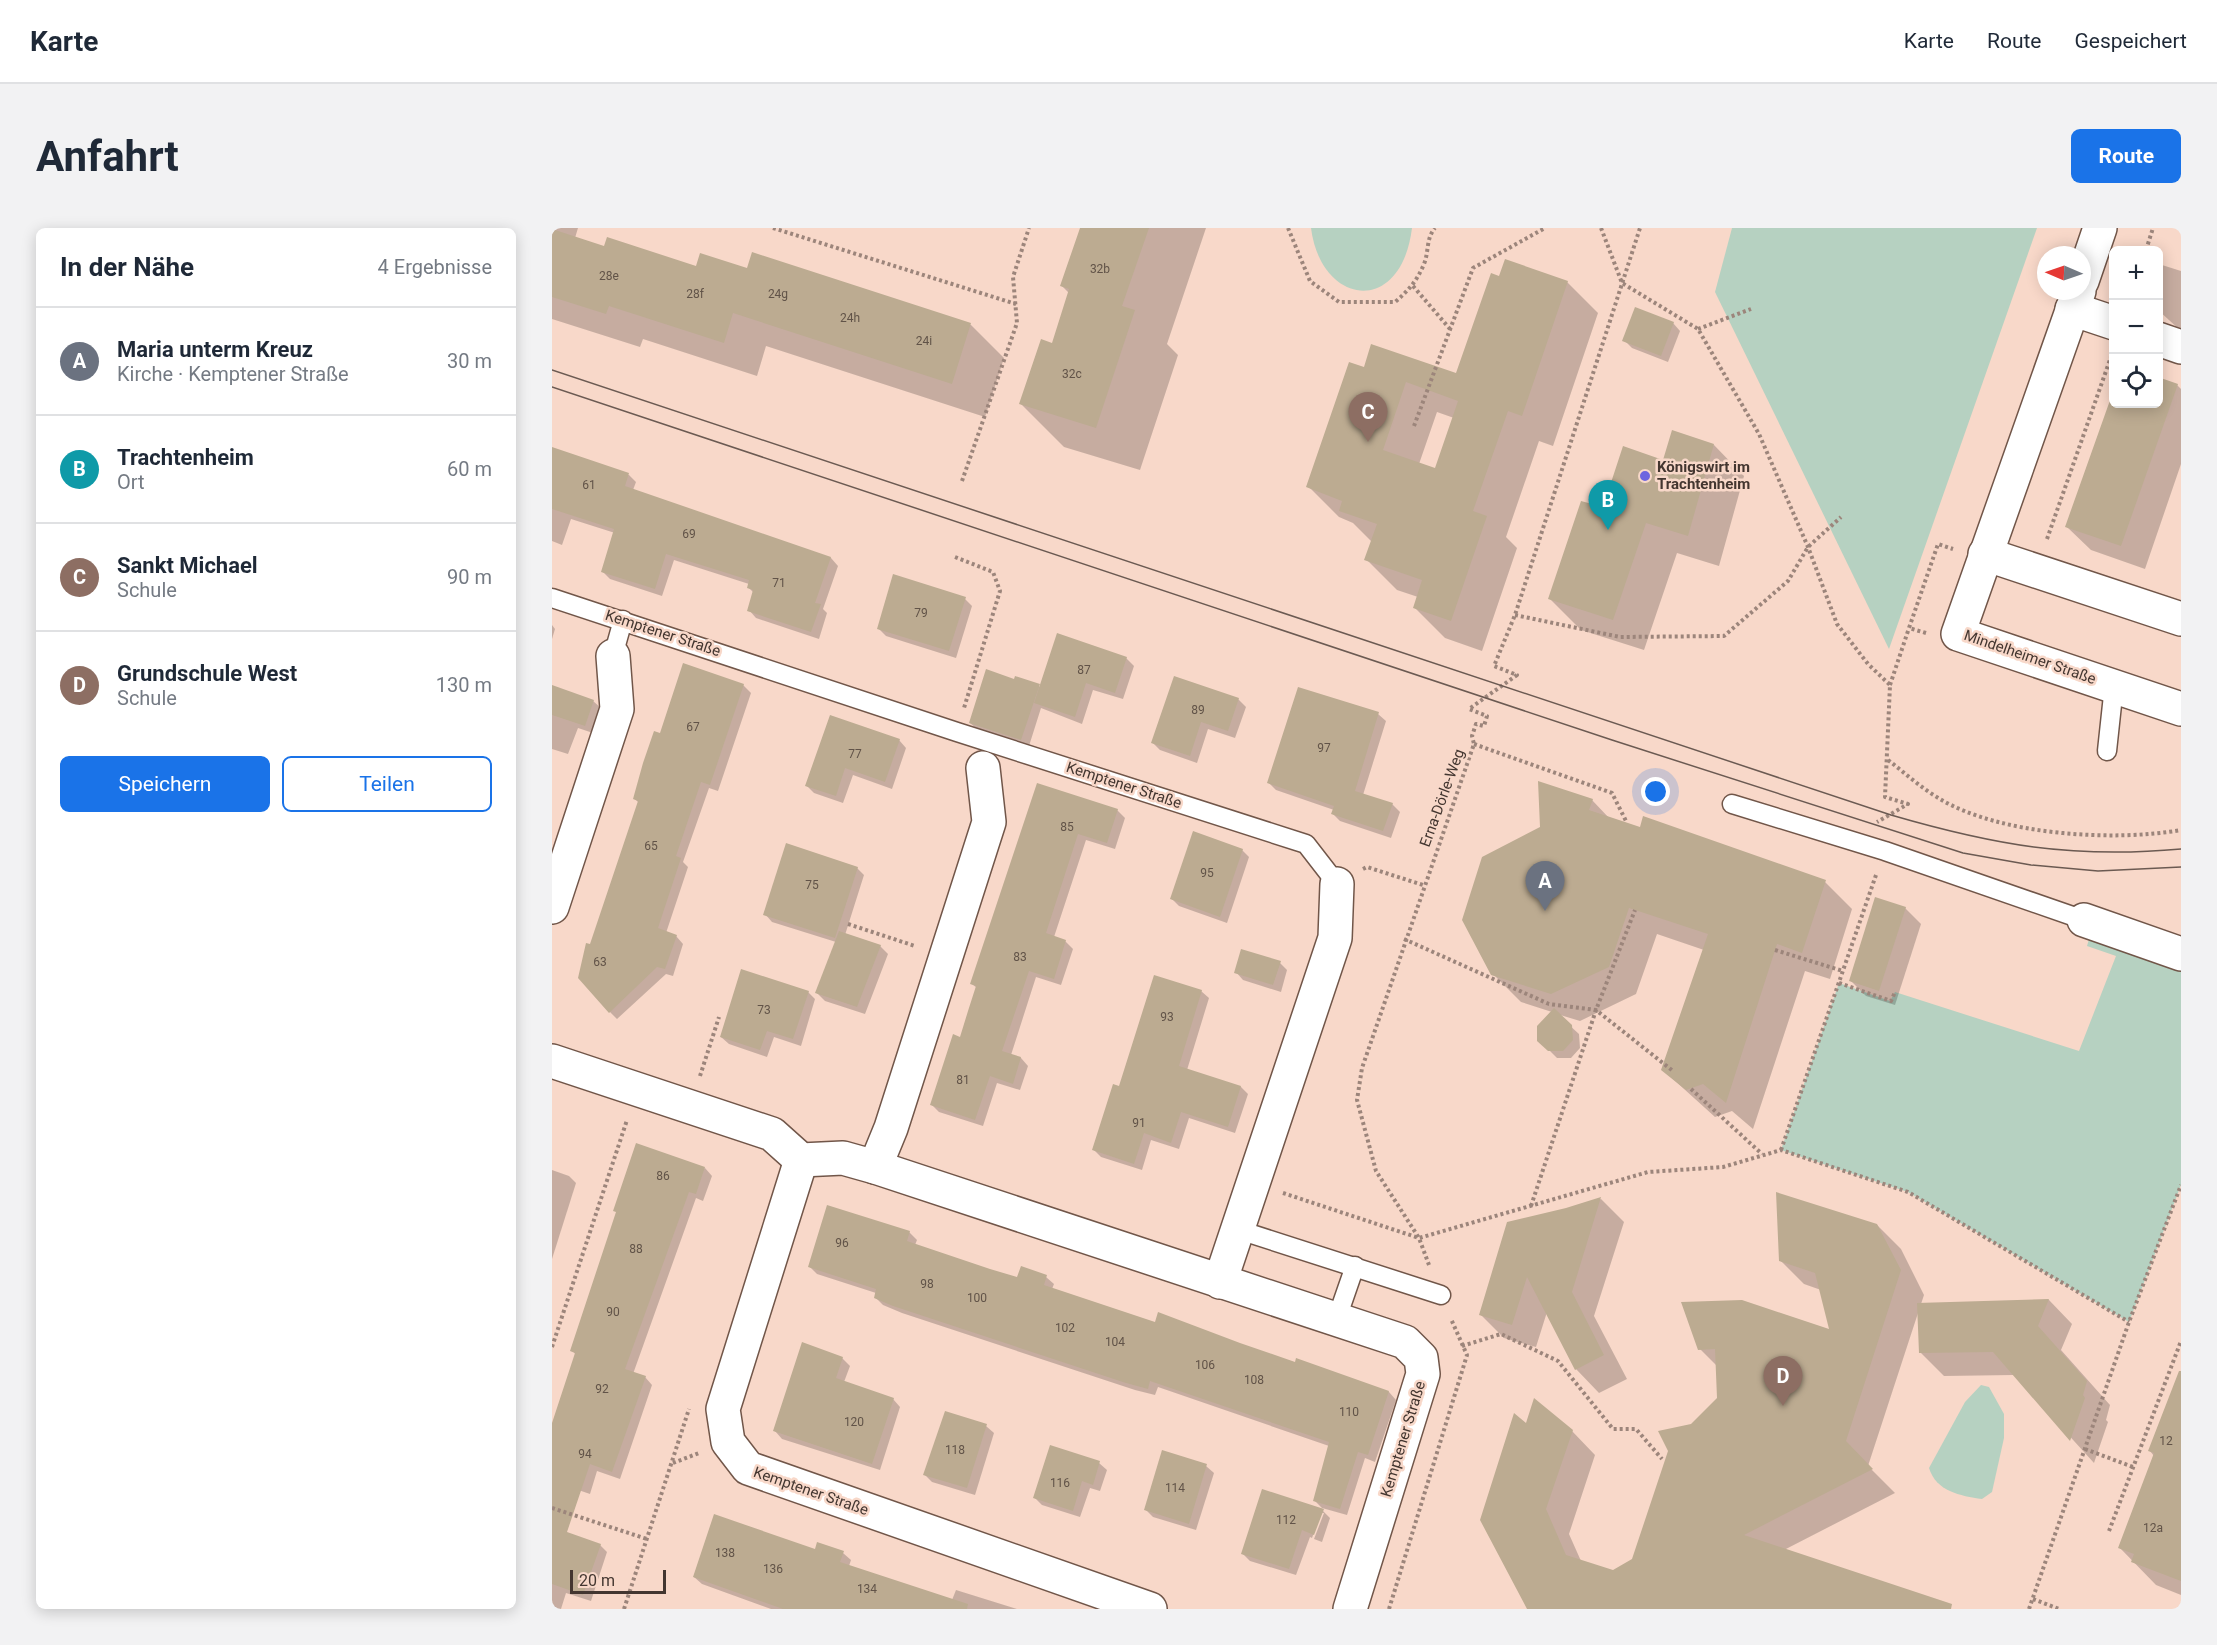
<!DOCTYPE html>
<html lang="de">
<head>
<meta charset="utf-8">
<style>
	:root { --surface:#fff; --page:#f2f2f3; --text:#1f2937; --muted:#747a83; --line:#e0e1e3; --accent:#1a73e8 }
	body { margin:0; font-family:Roboto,sans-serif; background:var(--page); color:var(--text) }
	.controls { position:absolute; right:18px; top:18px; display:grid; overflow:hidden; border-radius:9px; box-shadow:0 3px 15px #0003 }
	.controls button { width:54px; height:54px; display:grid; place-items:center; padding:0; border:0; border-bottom:2px solid var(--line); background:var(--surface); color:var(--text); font:30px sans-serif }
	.compass { position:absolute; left:1485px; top:18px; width:54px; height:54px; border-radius:50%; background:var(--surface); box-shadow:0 3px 15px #0003; rotate:272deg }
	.scale { position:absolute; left:18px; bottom:15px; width:96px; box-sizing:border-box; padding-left:6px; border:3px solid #433630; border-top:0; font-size:16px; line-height:21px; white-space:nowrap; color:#433630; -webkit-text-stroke:4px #f8d8c9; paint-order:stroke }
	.you { position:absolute; left:1104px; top:564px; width:21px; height:21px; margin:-15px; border:4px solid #fff; border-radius:50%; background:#1a73e8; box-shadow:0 0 0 9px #1a73e833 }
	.badge { display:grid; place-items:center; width:39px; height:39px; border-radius:50%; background:var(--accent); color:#fff; font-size:20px; font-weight:700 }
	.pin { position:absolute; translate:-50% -50px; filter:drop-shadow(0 2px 3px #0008) }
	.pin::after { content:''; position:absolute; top:32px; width:21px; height:18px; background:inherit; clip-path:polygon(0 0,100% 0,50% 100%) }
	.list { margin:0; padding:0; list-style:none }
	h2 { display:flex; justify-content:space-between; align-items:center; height:78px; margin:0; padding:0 24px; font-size:26px }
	h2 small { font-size:20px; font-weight:400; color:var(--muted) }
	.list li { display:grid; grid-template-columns:39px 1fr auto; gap:18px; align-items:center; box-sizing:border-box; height:108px; padding:0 24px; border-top:2px solid var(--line) }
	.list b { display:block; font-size:22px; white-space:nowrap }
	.list p { margin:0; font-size:20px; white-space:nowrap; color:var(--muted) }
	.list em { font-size:20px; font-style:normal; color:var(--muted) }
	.actions { display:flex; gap:12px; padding:18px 24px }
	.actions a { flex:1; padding:14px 0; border:2px solid var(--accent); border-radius:9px; text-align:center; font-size:21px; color:var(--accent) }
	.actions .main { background:var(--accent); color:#fff }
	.icon { flex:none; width:33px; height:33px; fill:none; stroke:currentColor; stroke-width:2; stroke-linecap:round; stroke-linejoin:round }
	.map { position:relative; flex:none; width:1629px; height:1381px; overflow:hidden; border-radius:9px }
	header { display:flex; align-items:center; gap:36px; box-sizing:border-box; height:84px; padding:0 30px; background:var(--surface); border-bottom:2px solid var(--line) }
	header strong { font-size:28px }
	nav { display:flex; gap:33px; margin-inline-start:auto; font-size:21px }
	.intro { display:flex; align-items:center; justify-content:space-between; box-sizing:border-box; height:144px; padding:0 36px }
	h1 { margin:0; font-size:42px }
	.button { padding:15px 27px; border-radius:9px; background:var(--accent); color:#fff; font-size:21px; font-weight:700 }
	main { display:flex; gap:36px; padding:0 36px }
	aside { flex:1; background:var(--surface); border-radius:9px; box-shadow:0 3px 15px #0003 }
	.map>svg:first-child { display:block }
	.green { fill:#b6d1c1 }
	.shadow { fill:#0003; fill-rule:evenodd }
	.building { fill:#bcab91; fill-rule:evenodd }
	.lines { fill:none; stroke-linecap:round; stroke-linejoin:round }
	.lane-casing { stroke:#715649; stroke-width:21 }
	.street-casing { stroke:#715649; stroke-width:36 }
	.path { stroke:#9c857b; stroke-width:4; stroke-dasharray:3 3; stroke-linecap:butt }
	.lane { stroke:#fff; stroke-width:18 }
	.street { stroke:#fff; stroke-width:33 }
	.tram { stroke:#6b5a52; stroke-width:1.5 }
	.poi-dot { fill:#6d65df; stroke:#f8d8c9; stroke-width:2 }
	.labels { text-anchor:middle; stroke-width:5; stroke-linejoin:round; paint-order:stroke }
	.number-label { font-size:12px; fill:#615348 }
	.poi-label { font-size:15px; font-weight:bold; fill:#433630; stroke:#f8d8c9; text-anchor:start }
	.street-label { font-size:15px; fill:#433630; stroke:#f8d8c9 }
</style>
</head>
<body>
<header>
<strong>Karte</strong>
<nav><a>Karte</a><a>Route</a><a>Gespeichert</a></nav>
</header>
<div class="intro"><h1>Anfahrt</h1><a class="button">Route</a></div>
<main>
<aside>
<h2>In der Nähe<small>4 Ergebnisse</small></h2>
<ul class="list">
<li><span class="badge" style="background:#6b7280">A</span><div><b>Maria unterm Kreuz</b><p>Kirche · Kemptener Straße</p></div><em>30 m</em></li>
<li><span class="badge" style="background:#0f9aa8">B</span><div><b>Trachtenheim</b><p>Ort</p></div><em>60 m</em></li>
<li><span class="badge" style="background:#8d6e63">C</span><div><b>Sankt Michael</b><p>Schule</p></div><em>90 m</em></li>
<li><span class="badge" style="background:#8d6e63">D</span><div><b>Grundschule West</b><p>Schule</p></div><em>130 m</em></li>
</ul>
<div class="actions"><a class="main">Speichern</a><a>Teilen</a></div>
</aside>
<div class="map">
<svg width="1629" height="1381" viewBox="0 0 1629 1381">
	<rect width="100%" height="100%" fill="#f8d8c9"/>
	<g class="green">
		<path d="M759 0H860C849 89 769 78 759 0Z"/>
		<polygon points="1180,0 1485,0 1337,421 1163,64"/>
		<polygon points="1538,708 1629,738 1629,957 1577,1094 1356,964 1229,922 1287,755 1338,773 1343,764 1527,823 1564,728 1535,718"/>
		<path d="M1429 1157 1437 1159 1452 1186V1210L1440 1264 1430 1271C1408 1268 1384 1263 1377 1240L1413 1174Z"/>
	</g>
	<g class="shadow">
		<polygon points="0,0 26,0 23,10 53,20 145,40 196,42 201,26 419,97 452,130 433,189 214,118 205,148 91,111 88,119 0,91"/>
		<polygon points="530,0 654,0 615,116 626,127 588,242 512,219 469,176 501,117 517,65 510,58"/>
		<polygon points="1610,37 1629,43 1629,103 1606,82 1606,48"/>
		<path d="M948 50 1015 54 1046 85 1001 218 987 213 954 309 965 320 930 423 893 410 862 379 866 369 845 362 814 331 820 314 801 295 787 289 756 258 813 141 905 147ZM885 184 902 190 884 242 867 236Z"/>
		<polygon points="1121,95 1128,103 1116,134 1080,120 1072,112"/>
		<polygon points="1625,157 1629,161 1629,236 1593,341 1539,322 1515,299 1562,176 1606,176"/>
		<polygon points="1162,217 1192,248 1167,338 1125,325 1092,422 1029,402 998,371 1052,281 1112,234"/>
		<polygon points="0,221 77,247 84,254 81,262 279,330 286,338 271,381 275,385 267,411 204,390 197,382 202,365 196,359 197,356 122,332 110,368 58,351 50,343 63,305 19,291 10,317 0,313"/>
		<polygon points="413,371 420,378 404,430 334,408 326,400"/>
		<polygon points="0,397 3,401 0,411"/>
		<polygon points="574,430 582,438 571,471 541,462 530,496 489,480 477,518 426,502 418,495 463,453 489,459"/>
		<polygon points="191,457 199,465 166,563 157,560 131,634 136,639 114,705 124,708 131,716 121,748 114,746 65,791 58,784 39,718 87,575 83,571 108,507"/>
		<polygon points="0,467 41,473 49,480 41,505 26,500 16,526 0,521"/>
		<polygon points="686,471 694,479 683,510 656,501 645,535 608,522 601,515"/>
		<polygon points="826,486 834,493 811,567 840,576 848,584 839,610 788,593 781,586 782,582 724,562 717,555"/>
		<polygon points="347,512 354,520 340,561 301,547 291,575 262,565 254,557"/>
		<polygon points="486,557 565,582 573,590 563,621 534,612 502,709 513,713 521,721 509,757 484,749 459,827 469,830 476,838 468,862 445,855 431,898 387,884 380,877 409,810 425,760 420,756"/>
		<polygon points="1040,572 1058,591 1273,654 1300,681 1278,751 1253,743 1201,901 1180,883 1163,889 1111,842 1152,722 1105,706 1084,766 1028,793 1005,786 1027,806 1028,820 1019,830 1005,830 987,812 1000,784 969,774 941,746"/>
		<polygon points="690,622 697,629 675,695 627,678 620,671"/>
		<polygon points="305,640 312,647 293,707 328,718 336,726 313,786 273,773 265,765 284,714 220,694 213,686"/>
		<polygon points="1353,680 1369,696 1343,777 1314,768 1299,753"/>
		<polygon points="728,735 735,742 729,764 691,752 684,744"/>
		<polygon points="649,763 657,770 635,842 689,859 696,866 683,905 637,890 627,921 599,912 590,942 549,929 541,921 568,860"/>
		<polygon points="256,764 263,771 249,818 222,809 215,829 177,816 169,809"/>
		<polygon points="153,940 160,948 151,973 144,970 81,1146 93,1149 100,1157 68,1251 45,1243 38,1266 0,1253 0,1199 24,1127 20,1122 66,985"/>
		<polygon points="0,942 17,948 24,955 0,1031"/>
		<polygon points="1049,971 1072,994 1042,1088 1075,1151 1047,1165 1024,1141 995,1084 984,1119 952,1110 929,1087 1015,982"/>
		<polygon points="1325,997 1349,1021 1372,1067 1369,1076 1497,1072 1520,1096 1509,1122 1558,1177 1554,1192 1556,1194 1542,1235 1462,1147 1392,1148 1369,1125 1367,1082 1316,1238 1343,1265 1232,1322 1377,1370 1388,1381 979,1381 974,1376 974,1198 1020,1203 1043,1227 1017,1306 1029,1333 1061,1344 1082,1332 1140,1197 1167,1170 1166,1139 1148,1121 1280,1103 1269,1062 1252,1056 1228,1032"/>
		<polygon points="357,1004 365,1012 363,1017 466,1051 494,1049 502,1056 500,1061 604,1096 687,1117 837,1164 844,1172 823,1234 813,1230 795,1287 770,1280 763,1273 777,1218 606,1159 603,1167 583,1162 350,1085 331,1077 323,1069 324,1065 265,1046 258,1039"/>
		<polygon points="290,1130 298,1138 292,1154 341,1171 348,1179 328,1242 230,1211 223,1203"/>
		<polygon points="1629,1152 1629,1367 1604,1357 1568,1320 1602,1228 1598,1223"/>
		<polygon points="434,1198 442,1205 423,1267 380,1254 373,1247"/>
		<polygon points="547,1235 555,1242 548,1263 538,1260 528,1289 490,1277 483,1270"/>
		<polygon points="654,1238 662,1245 644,1302 601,1289 593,1281"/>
		<polygon points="771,1283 778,1290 770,1314 762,1311 772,1285 769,1285 760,1310 758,1309 744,1347 698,1333 691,1326"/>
		<polygon points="0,1301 48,1317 55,1324 39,1373 14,1365 9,1381 0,1381"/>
		<polygon points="264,1323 291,1325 299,1332 297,1338 400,1372 404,1362 465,1381 219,1381 150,1356 142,1349"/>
	</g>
	<g class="building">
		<polygon points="528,0 597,0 570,78 583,82 544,200 467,176 489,111 500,115 517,61 508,58"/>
		<polygon points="0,1 52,18 55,9 144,38 148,25 195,40 200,24 419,95 400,156 181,85 172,115 57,78 54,86 0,69"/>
		<path d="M953 31 1016 53 970 188 956 183 921 283 935 288 899 393 861 380 870 352 812 332 825 296 787 283 790 273 754 259 797 134 812 139 819 116 904 145 939 45 947 48ZM854 154 906 173 883 240 831 222Z"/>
		<polygon points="1083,79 1122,94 1109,128 1070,113"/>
		<polygon points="1606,149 1626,156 1569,318 1513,299 1562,161 1562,176 1606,176"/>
		<polygon points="1120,202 1162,216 1136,308 1094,295 1061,392 996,371 1029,273 1051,279 1071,218 1111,232"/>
		<polygon points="0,219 77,245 73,258 279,329 263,375 269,376 259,404 195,383 201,362 195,360 197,352 114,326 103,361 49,344 62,301 0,281"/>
		<polygon points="341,346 414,369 397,423 325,401"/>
		<polygon points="505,405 575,429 563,465 534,455 523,489 482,475"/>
		<polygon points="131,435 192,456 158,557 149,554 124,628 129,630 106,700 125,707 113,741 105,739 57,785 26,750 34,715 38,716 86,573 81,571 91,535 102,503 108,505"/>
		<polygon points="434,441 462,451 463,448 488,456 469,512 417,495"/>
		<polygon points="622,448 687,470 676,503 649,494 638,528 599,515"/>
		<polygon points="0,457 42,472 33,498 0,487"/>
		<polygon points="746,459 827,484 803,563 841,575 831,603 779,586 782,578 715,555"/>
		<polygon points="278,487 348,511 333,554 293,540 284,568 253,558"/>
		<polygon points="986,553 1041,571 1037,582 1088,599 1091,588 1274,652 1250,725 1225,716 1174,875 1151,856 1134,862 1109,842 1156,706 1077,680 1057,739 999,766 939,747 910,692 930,629 988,599"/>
		<polygon points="485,555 566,581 555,615 526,606 494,705 514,712 502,751 477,743 450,823 469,829 461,856 438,848 423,892 378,877 401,806 408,809 416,783 424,758 418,756"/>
		<polygon points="641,603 691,621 668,689 618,671"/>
		<polygon points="234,615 306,639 283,710 211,687"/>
		<polygon points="1323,669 1354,679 1327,763 1297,753"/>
		<polygon points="287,703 329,717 305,779 263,765"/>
		<polygon points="689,721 729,733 721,757 682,745"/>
		<polygon points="189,741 257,763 241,811 215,803 208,822 168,809"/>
		<polygon points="602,747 650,762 627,838 689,858 676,899 629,884 619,915 592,905 582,936 540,922 561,856 567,858"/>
		<polygon points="1002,780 1020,797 1021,812 1011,823 996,823 985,813 985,798"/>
		<polygon points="84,915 153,939 144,966 137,964 73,1141 94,1148 60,1244 38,1236 15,1304 49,1316 31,1367 0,1356 0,1195 23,1125 18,1123 64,984 61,983"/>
		<polygon points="1224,964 1325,996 1349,1042 1294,1213 1321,1241 1192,1307 1400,1376 1399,1381 975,1381 928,1292 962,1185 974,1195 982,1170 1021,1202 994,1281 1014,1327 1061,1342 1080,1331 1116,1223 1106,1203 1139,1196 1165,1170 1163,1121 1146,1122 1129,1074 1190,1072 1277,1101 1263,1045 1227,1033"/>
		<polygon points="1049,969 1020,1064 1052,1127 1023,1142 975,1049 960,1097 927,1087 955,994 1014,980"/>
		<polygon points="275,977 358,1003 355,1013 438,1041 465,1049 469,1038 495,1047 492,1057 603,1094 606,1084 688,1115 743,1134 744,1130 837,1163 816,1227 806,1224 788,1281 761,1273 777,1214 598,1153 596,1161 574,1155 341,1078 322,1070 324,1061 256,1039"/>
		<polygon points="1497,1071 1486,1098 1535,1153 1531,1167 1533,1170 1518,1213 1441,1124 1367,1125 1365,1075"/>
		<polygon points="250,1114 291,1129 284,1150 342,1170 320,1236 221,1203"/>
		<polygon points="1627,1143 1629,1143 1629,1353 1579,1334 1582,1326 1566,1320 1602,1225 1596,1223"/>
		<polygon points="393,1183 435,1196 415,1260 371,1247"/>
		<polygon points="498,1217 548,1233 541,1257 530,1253 521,1283 481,1270"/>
		<polygon points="610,1222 655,1236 637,1296 592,1282"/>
		<polygon points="710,1261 772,1281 762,1307 750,1302 737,1341 689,1326"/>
		<polygon points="162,1286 263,1321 265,1314 292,1323 288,1334 416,1376 415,1381 231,1381 141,1349"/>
	</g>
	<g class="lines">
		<defs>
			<g id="lane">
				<polyline points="0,370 405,504 754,616 785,656"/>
				<polyline points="61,428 71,392"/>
				<polyline points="1555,523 1562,458"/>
				<polyline points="1180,576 1333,623 1532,692"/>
				<polyline points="684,1001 889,1067"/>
				<polyline points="785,1090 803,1038"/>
			</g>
			<g id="street">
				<polyline points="1530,53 1548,0"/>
				<polyline points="1527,63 1406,406 1629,481"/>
				<polyline points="1520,81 1562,95"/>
				<polyline points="1606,111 1629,119"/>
				<polyline points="1433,326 1629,391"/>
				<polyline points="0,679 65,481 61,428"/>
				<polyline points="1532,692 1629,726"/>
				<polyline points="0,833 220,906 249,932 291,930 323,939 853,1114 869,1130 871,1146 798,1381"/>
				<polyline points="249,932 171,1181 176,1214 196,1240 598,1381"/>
				<polyline points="323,939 339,900 437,594 431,540"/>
				<polyline points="668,1054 783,710 785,656"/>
			</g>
		</defs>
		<use href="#lane" class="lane-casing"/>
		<use href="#street" class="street-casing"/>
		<g class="path">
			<polyline points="221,0 464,76"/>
			<path d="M736 0 758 53 787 74H843C856 63 865 53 872 36 877 24 874 10 883 0"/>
			<polyline points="1049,0 1070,55 1146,101 1207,206 1256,319 1285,396 1316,436 1338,457 1333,569 1356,576 1325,594"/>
			<polyline points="1594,22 1601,0"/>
			<polyline points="861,58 898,101"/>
			<polyline points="1146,101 1199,81"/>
			<polyline points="862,198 921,40 993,0"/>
			<polyline points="410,253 465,95 461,49 477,0"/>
			<polyline points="1495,311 1560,126"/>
			<polyline points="403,329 441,344 448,363 412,480"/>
			<polyline points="963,387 1068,409 1172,408 1236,353 1256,319 1289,289"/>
			<polyline points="1374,405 1357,400 1386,316 1401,321"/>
			<polyline points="1338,457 1357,400"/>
			<polyline points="922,516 1060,565 1075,595"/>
			<path d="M1336 532C1353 545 1369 560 1388 571 1448 607 1561 614 1629 602"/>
			<polyline points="811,641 815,639 871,657"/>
			<polyline points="296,696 363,718"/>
			<polyline points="852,711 997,776 1044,782 1121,843"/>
			<polyline points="1223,722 1291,743"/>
			<polyline points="1287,755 1339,773 1343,764"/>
			<polyline points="148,848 167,789"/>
			<polyline points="1139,861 1210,926"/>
			<polyline points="1229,922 1324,647"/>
			<polyline points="731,965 867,1010 1096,944 1171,939 1229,922 1356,964 1577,1094"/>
			<polyline points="979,978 1044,782 1083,682"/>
			<polyline points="877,1037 867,1010 824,943 805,872 810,840 922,516 920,508 924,496 932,498 935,488 917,481 965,447 942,438 963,387 1088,0"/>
			<polyline points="910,1118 949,1106 1006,1133 1061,1201 1084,1201 1110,1231"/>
			<polyline points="0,1119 75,892"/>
			<polyline points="1533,1221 1581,1239"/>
			<polyline points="121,1235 147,1225"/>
			<polyline points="0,1280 95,1311"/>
			<polyline points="1557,1303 1629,1113"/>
			<polyline points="1481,1371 1507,1381"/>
			<polyline points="72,1381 137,1181"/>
			<polyline points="837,1381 915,1127 899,1091"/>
			<polyline points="1477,1381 1577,1094 1629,957"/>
		</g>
		<use href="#lane" class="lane"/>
		<use href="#street" class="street"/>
		<g class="tram">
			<path d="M0 142 1339 587C1442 617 1520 631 1629 621"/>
			<polyline points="0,159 1060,512 1411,625 1479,637 1546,643 1629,639"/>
		</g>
	</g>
	<circle class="poi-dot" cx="1093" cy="248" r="6"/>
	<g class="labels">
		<g class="number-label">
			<text x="548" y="45">32b</text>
			<text x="57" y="52">28e</text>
			<text x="143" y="70">28f</text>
			<text x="226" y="70">24g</text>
			<text x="298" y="94">24h</text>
			<text x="372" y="117">24i</text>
			<text x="520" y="150">32c</text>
			<text x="37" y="261">61</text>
			<text x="137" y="310">69</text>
			<text x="227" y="359">71</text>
			<text x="369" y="389">79</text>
			<text x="532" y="446">87</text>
			<text x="646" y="486">89</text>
			<text x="141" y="503">67</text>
			<text x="772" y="524">97</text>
			<text x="303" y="530">77</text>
			<text x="515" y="603">85</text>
			<text x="99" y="622">65</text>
			<text x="655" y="649">95</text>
			<text x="260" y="661">75</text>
			<text x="468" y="733">83</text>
			<text x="48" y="738">63</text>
			<text x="212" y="786">73</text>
			<text x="615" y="793">93</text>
			<text x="411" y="856">81</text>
			<text x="587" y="899">91</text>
			<text x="111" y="952">86</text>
			<text x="290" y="1019">96</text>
			<text x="84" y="1025">88</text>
			<text x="375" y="1060">98</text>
			<text x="425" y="1074">100</text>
			<text x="61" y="1088">90</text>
			<text x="513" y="1104">102</text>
			<text x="563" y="1118">104</text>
			<text x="653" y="1141">106</text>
			<text x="702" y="1156">108</text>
			<text x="50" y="1165">92</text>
			<text x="797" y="1188">110</text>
			<text x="302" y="1198">120</text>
			<text x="1614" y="1217">12</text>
			<text x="403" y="1226">118</text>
			<text x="33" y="1230">94</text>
			<text x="508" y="1259">116</text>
			<text x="623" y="1264">114</text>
			<text x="734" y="1296">112</text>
			<text x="1601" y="1304">12a</text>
			<text x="173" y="1329">138</text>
			<text x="221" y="1345">136</text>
			<text x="315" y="1365">134</text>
		</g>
		<g class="poi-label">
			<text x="1105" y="244">Königswirt im<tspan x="1105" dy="17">Trachtenheim</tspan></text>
		</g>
		<g class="street-label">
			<text transform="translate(111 405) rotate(18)" y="5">Kemptener Straße</text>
			<text transform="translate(1478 429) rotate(19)" y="5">Mindelheimer Straße</text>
			<text transform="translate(572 557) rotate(18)" y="5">Kemptener Straße</text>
			<text transform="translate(890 570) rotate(-70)" y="5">Erna-Dörle-Weg</text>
			<text transform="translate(851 1211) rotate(-73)" y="5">Kemptener Straße</text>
			<text transform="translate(259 1263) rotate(19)" y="5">Kemptener Straße</text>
		</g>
	</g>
</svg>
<div class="controls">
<button>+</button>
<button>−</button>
<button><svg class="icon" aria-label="locate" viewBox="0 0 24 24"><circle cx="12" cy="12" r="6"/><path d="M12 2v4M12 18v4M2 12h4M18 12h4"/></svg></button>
</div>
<svg class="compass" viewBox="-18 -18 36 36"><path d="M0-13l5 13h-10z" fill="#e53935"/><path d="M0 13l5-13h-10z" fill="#747a83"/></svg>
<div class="scale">20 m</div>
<div class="you"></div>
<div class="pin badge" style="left:993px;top:683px;background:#6b7280">A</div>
<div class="pin badge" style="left:1056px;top:302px;background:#0f9aa8">B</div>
<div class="pin badge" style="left:816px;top:214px;background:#8d6e63">C</div>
<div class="pin badge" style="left:1231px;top:1178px;background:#8d6e63">D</div>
</div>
</main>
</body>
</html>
